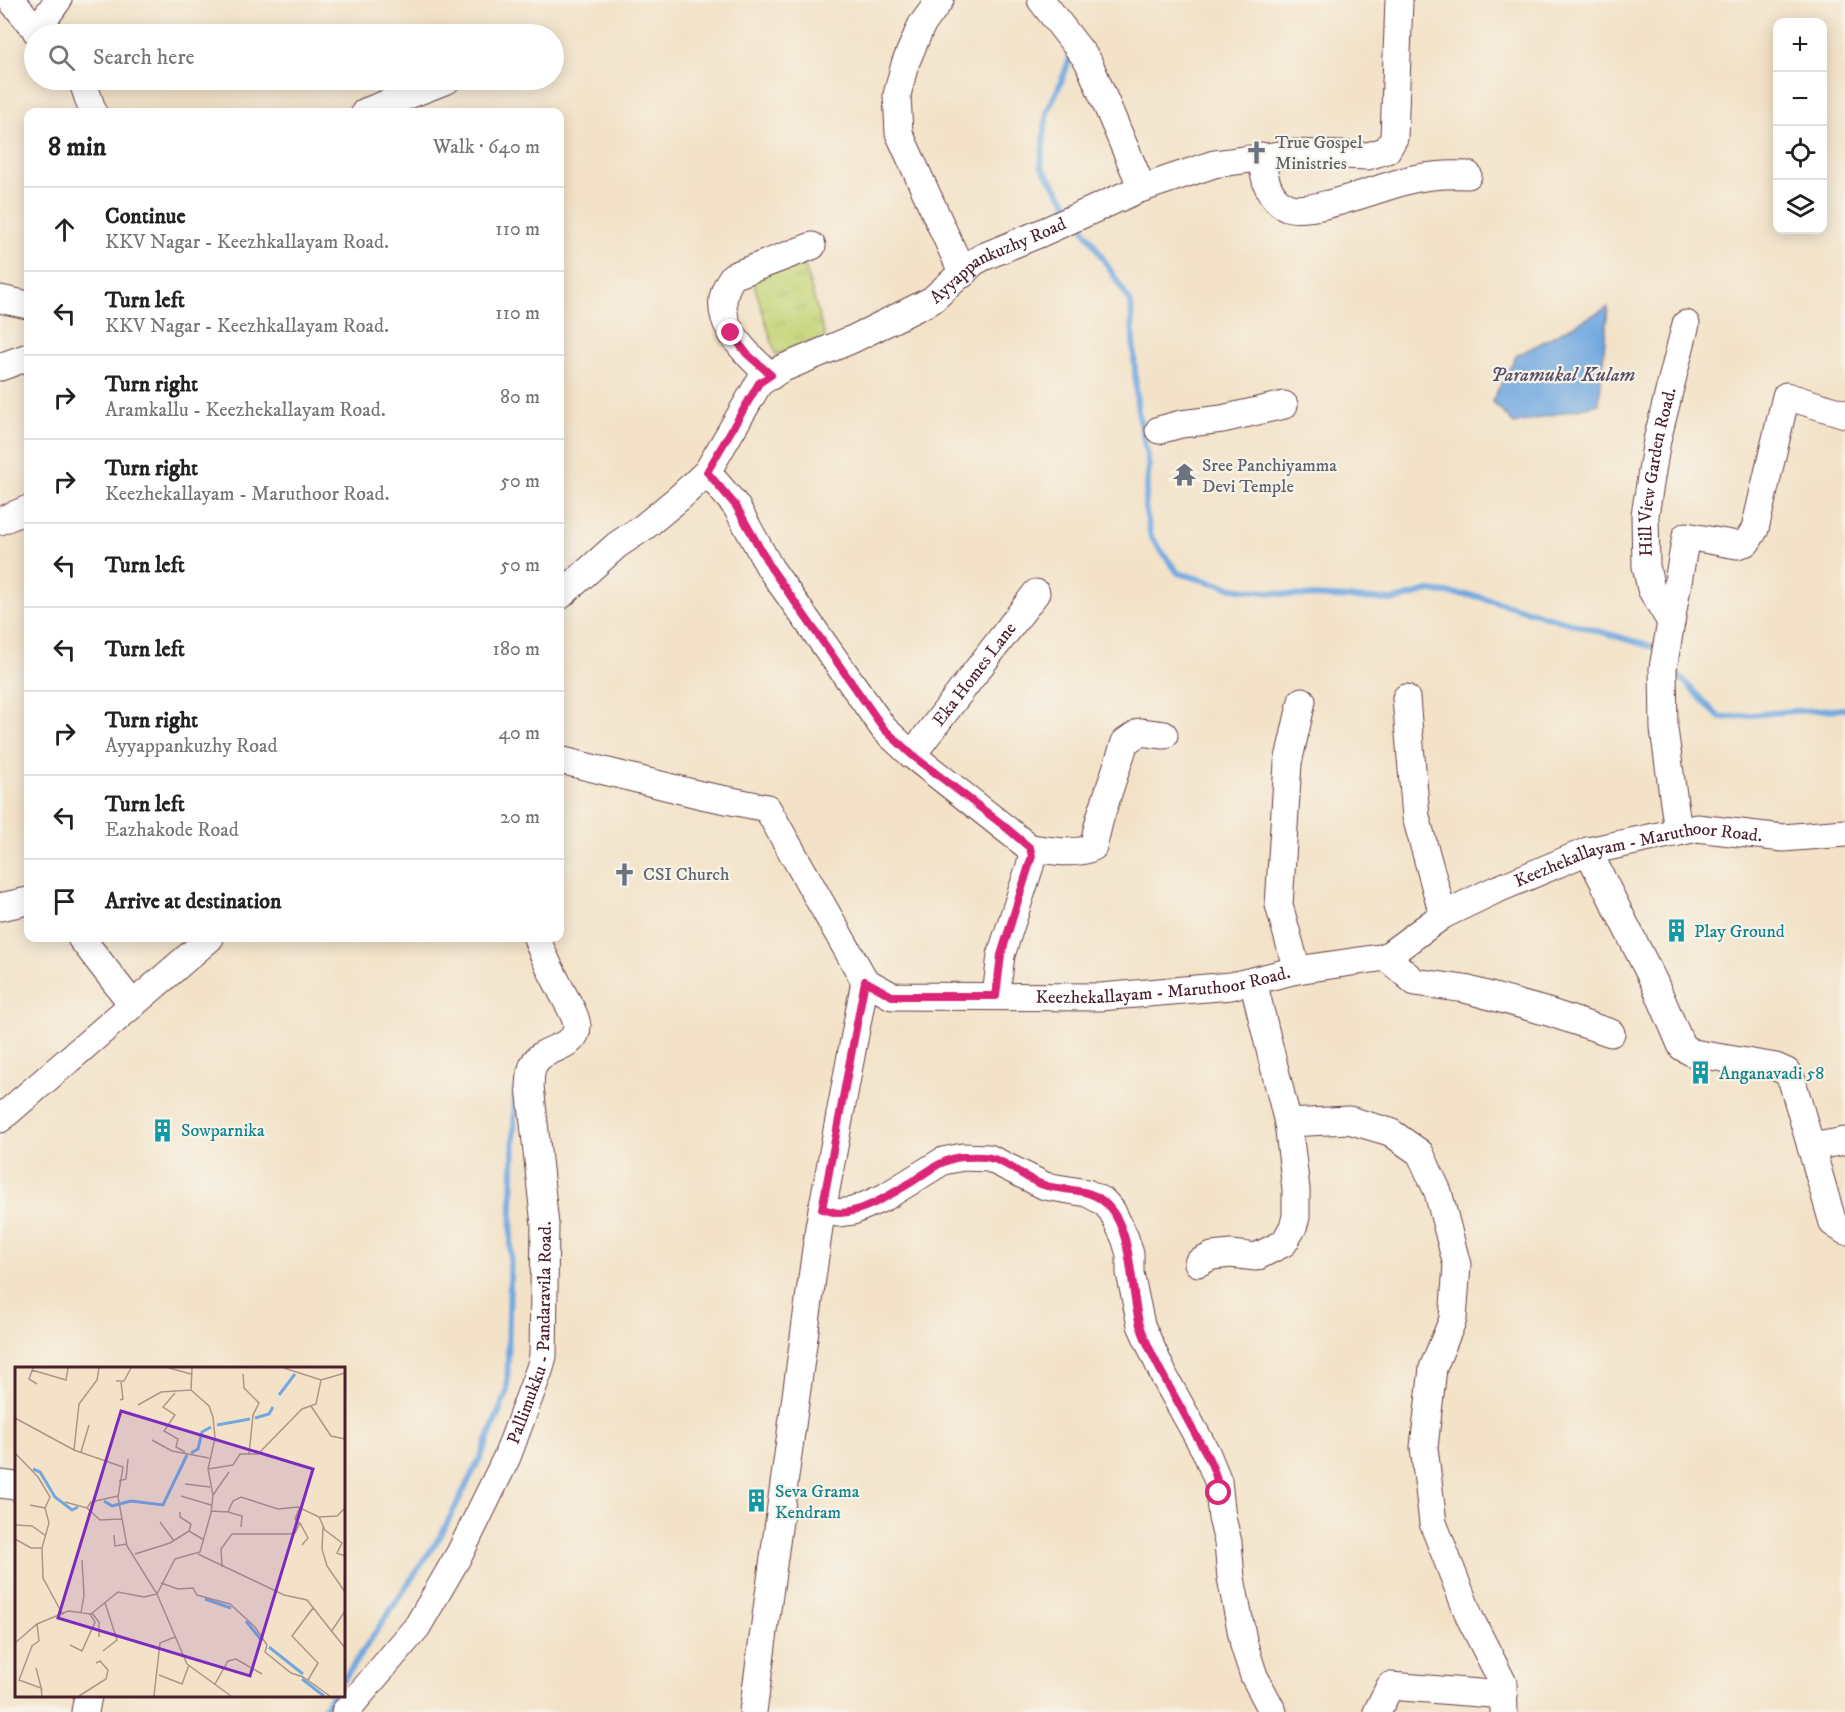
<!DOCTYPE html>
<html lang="en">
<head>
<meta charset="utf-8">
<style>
	:root { --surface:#fff; --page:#f2f2f2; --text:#222; --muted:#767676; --line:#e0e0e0 }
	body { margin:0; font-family:"IM FELL DW Pica",serif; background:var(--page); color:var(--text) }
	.controls { position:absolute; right:18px; top:18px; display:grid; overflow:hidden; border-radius:12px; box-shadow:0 3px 15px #0003 }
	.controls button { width:54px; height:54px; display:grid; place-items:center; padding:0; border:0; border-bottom:2px solid var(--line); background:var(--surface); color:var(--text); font:30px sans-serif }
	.stop { position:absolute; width:18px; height:18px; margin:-14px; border:4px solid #db2777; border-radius:50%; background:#fff }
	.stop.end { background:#db2777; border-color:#fff; box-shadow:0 2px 6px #0008 }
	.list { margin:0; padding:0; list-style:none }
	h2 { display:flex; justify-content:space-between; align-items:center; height:78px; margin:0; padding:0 24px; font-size:26px }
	h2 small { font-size:20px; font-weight:400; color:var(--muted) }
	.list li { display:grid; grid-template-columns:39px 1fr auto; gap:18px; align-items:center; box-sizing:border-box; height:84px; padding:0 24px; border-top:2px solid var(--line) }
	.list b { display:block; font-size:22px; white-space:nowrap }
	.list p { margin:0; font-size:20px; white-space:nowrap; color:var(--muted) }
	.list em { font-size:20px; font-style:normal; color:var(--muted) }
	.icon { flex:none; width:33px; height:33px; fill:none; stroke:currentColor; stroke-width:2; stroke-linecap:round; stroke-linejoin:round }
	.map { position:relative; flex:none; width:1845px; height:1712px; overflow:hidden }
	.search { position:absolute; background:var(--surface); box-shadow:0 3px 15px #0003; left:24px; top:24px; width:540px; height:66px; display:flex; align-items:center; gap:15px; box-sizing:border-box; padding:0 21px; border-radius:33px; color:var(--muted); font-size:22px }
	.panel { position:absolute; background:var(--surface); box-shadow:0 3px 15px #0003; left:24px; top:108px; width:540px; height:834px; border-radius:12px }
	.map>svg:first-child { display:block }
	.grass { fill:url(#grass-tufts); stroke:#877a51; stroke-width:1.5 }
	.water { fill:#71a8e0; stroke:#5e6486; stroke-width:1.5 }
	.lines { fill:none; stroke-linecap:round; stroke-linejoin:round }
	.stream { stroke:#71a8e0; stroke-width:6 }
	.minor-casing { stroke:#633c42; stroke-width:29 }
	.minor { stroke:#fff; stroke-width:27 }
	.route { stroke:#db2777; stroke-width:8 }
	.labels { text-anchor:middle; stroke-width:4.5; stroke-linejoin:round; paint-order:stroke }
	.worship-label { font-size:18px; fill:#5b616d; stroke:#f7f3e8; text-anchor:start }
	.street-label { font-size:18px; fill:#4a1f2b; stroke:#f7f3e8 }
	.culture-label { font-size:18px; fill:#0d838f; stroke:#f7f3e8; text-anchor:start }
	.water-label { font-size:20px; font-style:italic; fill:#584f6a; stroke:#f7f3e8 }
	.inset-river { fill:none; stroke:#71a8e0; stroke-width:3 }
	.inset-road { fill:none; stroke:#af9489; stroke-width:1.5 }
	.view { fill:#7b2cbf; fill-opacity:0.15; stroke:#7b2cbf; stroke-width:3 }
	.inset-edge { fill:none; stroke:#4a1f2b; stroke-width:3 }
</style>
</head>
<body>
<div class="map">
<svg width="1845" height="1712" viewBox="0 0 1845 1712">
	<defs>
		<pattern id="grass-tufts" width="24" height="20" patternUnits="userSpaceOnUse" patternTransform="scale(1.5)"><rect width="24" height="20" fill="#c4d477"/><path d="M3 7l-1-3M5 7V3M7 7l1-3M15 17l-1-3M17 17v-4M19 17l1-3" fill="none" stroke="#aab667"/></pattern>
	</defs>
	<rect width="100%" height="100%" fill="#f7f3e8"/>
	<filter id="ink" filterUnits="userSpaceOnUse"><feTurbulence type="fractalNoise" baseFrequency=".0167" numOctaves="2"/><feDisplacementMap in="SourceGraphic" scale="12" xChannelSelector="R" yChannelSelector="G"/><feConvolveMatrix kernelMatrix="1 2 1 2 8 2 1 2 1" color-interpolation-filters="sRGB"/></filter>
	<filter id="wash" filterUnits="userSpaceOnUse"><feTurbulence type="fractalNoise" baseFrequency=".008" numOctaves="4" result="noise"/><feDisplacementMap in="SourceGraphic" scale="24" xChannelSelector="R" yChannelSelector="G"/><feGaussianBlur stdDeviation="1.35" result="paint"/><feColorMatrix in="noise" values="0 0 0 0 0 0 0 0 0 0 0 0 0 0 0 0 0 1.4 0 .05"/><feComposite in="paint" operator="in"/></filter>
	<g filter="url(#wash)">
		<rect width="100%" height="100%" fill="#f3e2c7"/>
		<polygon class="grass" points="802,256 825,337 776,355 752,278"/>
		<polygon class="water" points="1608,307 1599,404 1514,424 1492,401 1516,356"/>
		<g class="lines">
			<g class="stream">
				<polyline points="1072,210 1041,166 1047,112 1061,82 1072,53"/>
				<polyline points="1081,224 1131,303 1137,406 1149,466 1145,507 1151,537 1178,573 1232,588 1290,595 1394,600 1429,591 1476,596 1650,646"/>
				<polyline points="1678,675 1720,718 1794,711 1845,709"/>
				<polyline points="344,1679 441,1535 481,1456 507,1392 515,1090"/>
				<polyline points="321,1712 332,1696"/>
			</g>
		</g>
	</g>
	<g filter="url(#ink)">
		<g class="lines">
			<defs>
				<g id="minor">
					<polyline points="11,0 40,34"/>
					<polyline points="940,0 921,26 905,64 897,95 899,133 963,274"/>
					<polyline points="1041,0 1088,61 1142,188"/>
					<polyline points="36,31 58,0"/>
					<polyline points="82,80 93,112"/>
					<polyline points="365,112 447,80"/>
					<path d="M1261 156C1264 176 1267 198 1287 207 1311 216 1385 185 1413 179 1432 175 1449 174 1468 175"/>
					<polyline points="0,299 28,305"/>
					<polyline points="0,367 28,357"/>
					<path d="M771 376C743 352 704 314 733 276L812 246"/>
					<polyline points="1159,430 1181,424 1222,419 1284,405"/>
					<polyline points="707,472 736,506 770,568 884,729 912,755 1030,848 1032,856 1030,866 1001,955 996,996"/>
					<polyline points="0,521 28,509"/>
					<path id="s1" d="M560 596 617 545 644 527 679 498 707 472 759 383 781 369 853 339 932 300 974 262 983 257 1041 233 1137 190 1214 164 1294 153 1368 156 1387 150 1394 138 1399 0"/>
					<polyline points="1671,622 1686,536 1737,545 1747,542 1755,529 1786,396 1845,414"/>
					<polyline points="1406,698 1416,817 1443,915"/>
					<path id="s2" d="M912 755 1036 593"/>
					<path id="s3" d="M560 760 701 795 767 808 865 981 892 996 1100 997 1231 986 1297 970 1386 957 1443 915 1493 891 1588 851 1697 828 1783 838 1845 833"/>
					<path id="s4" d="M1678 832 1664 729 1663 668 1671 622 1651 589 1646 566 1645 515 1657 440 1686 324"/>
					<path d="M1030 848C1049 850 1076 856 1093 847L1100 818 1125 742 1140 732 1164 735"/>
					<polyline points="1588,851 1654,982 1682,1047 1693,1053 1776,1067 1787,1072 1792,1081 1833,1223 1845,1231"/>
					<polyline points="0,907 28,901"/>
					<polyline points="81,938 133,1005"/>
					<polyline points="1386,957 1415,982 1465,989 1548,1012 1611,1033"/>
					<polyline points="1297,970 1279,905 1288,763 1302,701"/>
					<polyline points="1253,981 1288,1123 1349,1120 1390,1132 1420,1153 1438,1192 1457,1265 1453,1319 1433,1368 1424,1447 1433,1523 1470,1618 1503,1683 1504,1712"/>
					<polyline points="0,1119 210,938"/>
					<polyline points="1811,1147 1845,1141"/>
					<polyline points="822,1209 837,1213 853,1211 885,1197 943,1161 963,1157 989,1158 1045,1186 1087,1193 1104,1202 1112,1211 1125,1238 1130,1254 1130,1273 1141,1325 1165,1378 1206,1452 1218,1481 1222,1518 1228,1542 1231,1578 1244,1645 1254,1676 1273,1712"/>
					<polyline points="1198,1263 1212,1256 1231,1254 1256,1257 1284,1243 1293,1227 1296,1217 1296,1189 1288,1123"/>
					<polyline points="0,1484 16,1486"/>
					<polyline points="85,1712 88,1696"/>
					<path id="s5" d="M345 1712 417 1627 460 1553 507 1457 540 1368 543 1356 545 1225 530 1086C531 1079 530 1070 534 1064 542 1046 577 1050 577 1026 576 1015 567 1002 562 992 553 974 543 957 537 938"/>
					<polyline points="753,1712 819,1227 865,981"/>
					<polyline points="1377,1712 1390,1686 1504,1695"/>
				</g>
			</defs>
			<use href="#minor" class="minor-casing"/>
			<use href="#minor" class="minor"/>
		</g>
	</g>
	<g class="lines" filter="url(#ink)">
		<path class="route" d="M731 333 747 354 771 375 759 383 707 472 736 506 771 568 884 729 912 755 1003 825 1030 848 1032 856 1001 955 996 996H892L865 981 822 1209C828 1210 834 1213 840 1213 863 1212 890 1195 910 1183 928 1172 941 1159 962 1157 970 1157 982 1156 990 1158 1010 1162 1026 1181 1047 1186 1065 1191 1087 1188 1103 1201 1135 1227 1129 1289 1140 1325 1151 1357 1171 1389 1187 1419 1199 1443 1217 1465 1219 1493"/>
	</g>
	<defs>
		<symbol id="church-bare" viewBox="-9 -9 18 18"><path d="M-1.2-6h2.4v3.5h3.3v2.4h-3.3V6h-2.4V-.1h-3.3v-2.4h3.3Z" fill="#6b7280" stroke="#f7f3e8" stroke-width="2.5" paint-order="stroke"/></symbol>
		<symbol id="temple-bare" viewBox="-9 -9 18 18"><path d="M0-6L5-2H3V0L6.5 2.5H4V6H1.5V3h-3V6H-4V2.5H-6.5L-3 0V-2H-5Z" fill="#6b7280" stroke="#f7f3e8" stroke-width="2.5" paint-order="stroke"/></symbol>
		<symbol id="building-bare" viewBox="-9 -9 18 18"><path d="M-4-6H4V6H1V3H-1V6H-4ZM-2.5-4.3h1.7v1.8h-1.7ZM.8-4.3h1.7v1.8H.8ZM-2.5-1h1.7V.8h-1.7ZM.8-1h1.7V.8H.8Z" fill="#0f9aa8" stroke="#f7f3e8" stroke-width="2.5" paint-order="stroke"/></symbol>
	</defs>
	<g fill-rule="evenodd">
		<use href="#church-bare" x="1240" y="136" width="33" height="33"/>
		<use href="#temple-bare" x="1168" y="458" width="33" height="33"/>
		<use href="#church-bare" x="608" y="858" width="33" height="33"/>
		<use href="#building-bare" x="1660" y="914" width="33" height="33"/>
		<use href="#building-bare" x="1684" y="1056" width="33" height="33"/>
		<use href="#building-bare" x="146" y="1114" width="33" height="33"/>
		<use href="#building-bare" x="740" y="1484" width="33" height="33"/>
	</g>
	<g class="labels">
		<g class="worship-label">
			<text x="1275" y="148">True Gospel<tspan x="1275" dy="21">Ministries</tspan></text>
			<text x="1202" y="471">Sree Panchiyamma<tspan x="1202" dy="21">Devi Temple</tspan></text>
			<text x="643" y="880">CSI Church</text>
		</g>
		<g class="street-label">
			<text dy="6" stroke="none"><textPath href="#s1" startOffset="566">Ayyappankuzhy Road</textPath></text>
			<text dy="6" stroke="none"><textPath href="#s4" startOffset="369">Hill View Garden Road.</textPath></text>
			<text dy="6" stroke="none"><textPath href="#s2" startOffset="102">Eka Homes Lane</textPath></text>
			<text dy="6" stroke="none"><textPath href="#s3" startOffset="1218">Keezhekallayam - Maruthoor Road.</textPath></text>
			<text dy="6" stroke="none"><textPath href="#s3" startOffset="714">Keezhekallayam - Maruthoor Road.</textPath></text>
			<text dy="6" stroke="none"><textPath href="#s5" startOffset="432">Pallimukku - Pandaravila Road.</textPath></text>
		</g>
		<g class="culture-label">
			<text x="1694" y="937">Play Ground</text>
			<text x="1719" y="1079">Anganavadi 58</text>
			<text x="181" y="1136">Sowparnika</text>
			<text x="775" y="1497">Seva Grama<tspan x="775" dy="21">Kendram</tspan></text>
		</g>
		<g class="water-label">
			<text x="1563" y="381">Paramukal Kulam</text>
		</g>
	</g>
	<g transform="translate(15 1367)">
		<rect width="330" height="330" fill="#f3e2c7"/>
		<path class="inset-river" d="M264 28 280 7M240 51 254 47 258 40M202 58 235 52M176 86 183 82 187 65 196 60M18 102 25 105 40 130 57 143 63 140M89 134 97 139 116 134 148 138 172 88M190 232 216 241M231 254 247 274M254 280 288 307M287 312 309 329"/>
		<path class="inset-road" d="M18 1 14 12 22 17M154 1 176 7M269 1 306 13 330 6M17 3 51 13 53 1M228 7 229 21 244 36 238 48 234 87M101 14H109L116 1M160 26 148 40 160 48 149 64 163 72 161 80 170 85M105 33 108 32 106 15M123 38 146 25 176 23M296 39 316 69 330 72M0 51 59 83 108 100 103 130 112 179 142 227 172 297 216 329M137 73 157 84 194 91M59 83 64 37 82 13 84 1M66 85 74 58M0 86 23 110 35 130 30 141M193 102 218 98 225 87H243L287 42 301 37 306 13M104 114 111 112 113 92M170 117 195 120M198 128 214 105M166 129 196 138M50 135 72 141 85 153 107 152M15 138 30 141 34 156 27 181 28 211 48 248M72 141 76 135 103 129M196 144 213 145 218 134 226 130 263 142 283 140 304 150 322 149 330 141M165 145V150L176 157 174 164M213 145 227 149 226 160M304 150 310 163 327 176 322 186 330 189M145 155 159 174M284 157 280 152 285 140M0 158 17 159 31 169M308 160 307 182 312 199 330 225M99 168 100 179 112 177M0 172 16 181H27M120 187 155 176 174 164 189 173M183 187 269 228 292 233 330 281M207 200 206 182 217 167H274L280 166 285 156 293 171 287 178M146 216 163 222 178 221 182 228 215 237 240 260 252 278 250 285 276 306 288 310 315 329M142 227 160 192 185 185 196 146 198 128 193 102 200 71 198 50 194 39 176 23 177 1M66 246 69 228 67 193M77 246 84 255V270M22 257 24 274 17 279 4 313 26 321 27 329M316 265 330 244M0 276 22 257 53 244 76 247 103 225 129 230 142 227M55 278 67 284 80 255 75 247M88 284 102 273 90 236M21 301 27 324M144 308 167 317 174 298M293 313 303 296 277 269 298 241M200 317 213 294 221 292 247 307M64 329 91 312 93 303 85 294 81 296M139 329 145 276 160 270"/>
		<path class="view" d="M106 44 298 102 235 309 43 251Z"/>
		<rect width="330" height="330" class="inset-edge"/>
	</g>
</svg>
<div class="controls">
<button>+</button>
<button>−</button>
<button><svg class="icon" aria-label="locate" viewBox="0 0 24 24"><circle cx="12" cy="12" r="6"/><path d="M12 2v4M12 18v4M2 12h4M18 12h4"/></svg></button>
<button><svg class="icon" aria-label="layers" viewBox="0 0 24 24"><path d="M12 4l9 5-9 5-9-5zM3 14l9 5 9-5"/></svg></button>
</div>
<div class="stop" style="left:1219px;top:1493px"></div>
<div class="stop end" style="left:731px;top:333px"></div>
<div class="search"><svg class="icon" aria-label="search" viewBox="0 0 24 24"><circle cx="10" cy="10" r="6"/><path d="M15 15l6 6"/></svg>Search here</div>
<section class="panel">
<h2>8 min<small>Walk · 640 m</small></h2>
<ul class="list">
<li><svg class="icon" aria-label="ahead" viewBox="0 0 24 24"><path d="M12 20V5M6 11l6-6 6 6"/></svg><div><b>Continue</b><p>KKV Nagar - Keezhkallayam Road.</p></div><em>110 m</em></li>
<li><svg class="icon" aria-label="left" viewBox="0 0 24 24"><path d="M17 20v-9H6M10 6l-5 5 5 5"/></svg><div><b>Turn left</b><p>KKV Nagar - Keezhkallayam Road.</p></div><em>110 m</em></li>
<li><svg class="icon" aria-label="right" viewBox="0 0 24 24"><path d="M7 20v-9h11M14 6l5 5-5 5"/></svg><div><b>Turn right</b><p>Aramkallu - Keezhekallayam Road.</p></div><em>80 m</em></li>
<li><svg class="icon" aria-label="right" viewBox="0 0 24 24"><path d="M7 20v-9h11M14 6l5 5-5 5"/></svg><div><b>Turn right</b><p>Keezhekallayam - Maruthoor Road.</p></div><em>50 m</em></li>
<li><svg class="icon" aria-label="left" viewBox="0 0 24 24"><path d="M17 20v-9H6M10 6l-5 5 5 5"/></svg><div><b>Turn left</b></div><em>50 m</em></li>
<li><svg class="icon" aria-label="left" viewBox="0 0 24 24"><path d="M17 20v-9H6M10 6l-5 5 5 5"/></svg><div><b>Turn left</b></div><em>180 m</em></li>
<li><svg class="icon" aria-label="right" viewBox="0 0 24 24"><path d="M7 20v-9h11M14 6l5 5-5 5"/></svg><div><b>Turn right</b><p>Ayyappankuzhy Road</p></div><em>40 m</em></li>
<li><svg class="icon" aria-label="left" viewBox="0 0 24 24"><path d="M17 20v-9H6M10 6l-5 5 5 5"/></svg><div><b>Turn left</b><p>Eazhakode Road</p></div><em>20 m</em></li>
<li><svg class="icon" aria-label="arrive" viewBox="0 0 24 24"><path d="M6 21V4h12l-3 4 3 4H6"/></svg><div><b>Arrive at destination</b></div></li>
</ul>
</section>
</div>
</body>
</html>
